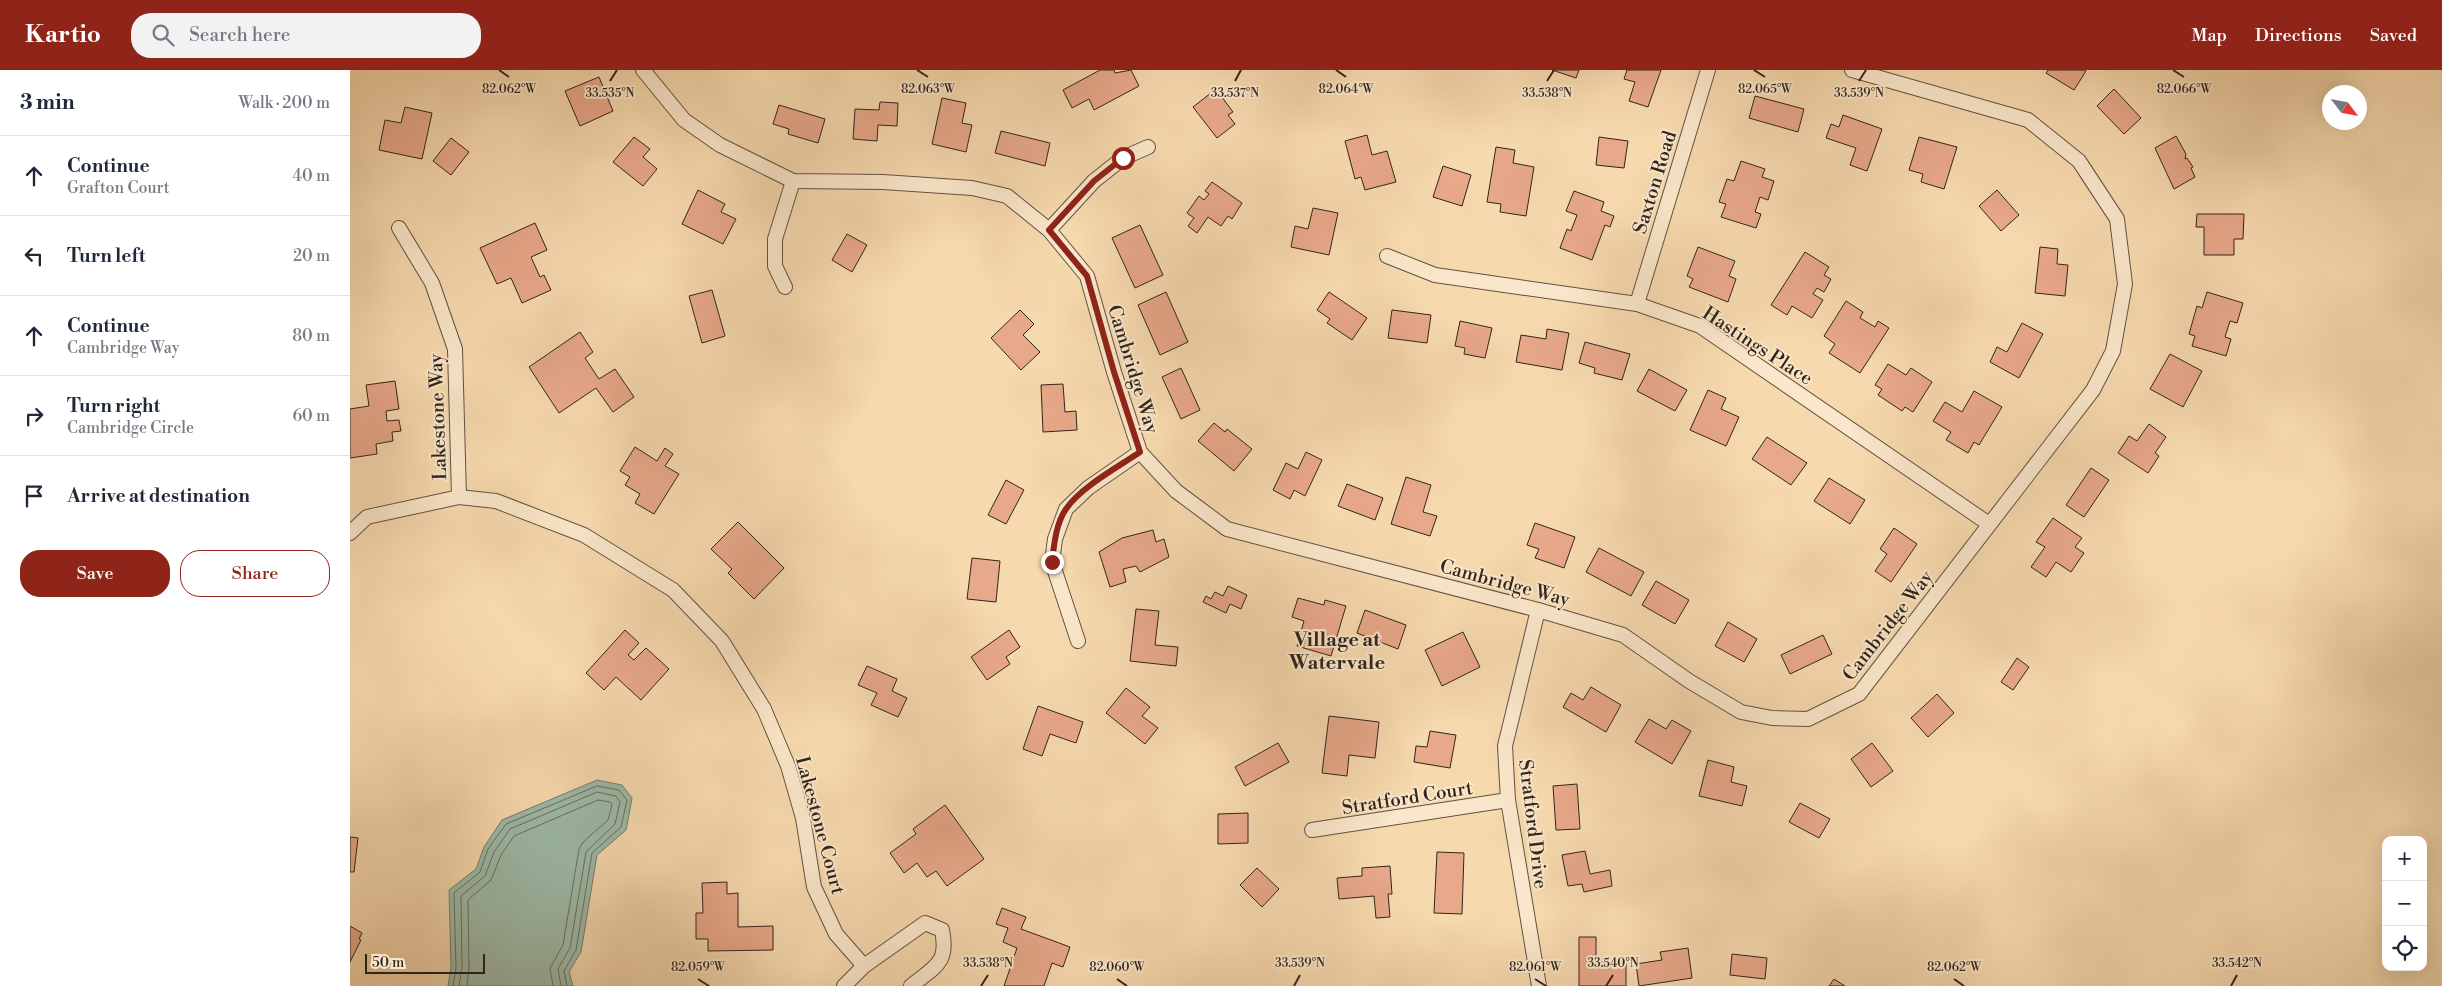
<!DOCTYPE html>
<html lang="en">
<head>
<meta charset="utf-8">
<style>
	:root { --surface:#fff; --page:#f2f2f3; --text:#1f2937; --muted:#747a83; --line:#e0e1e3; --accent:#8f2418 }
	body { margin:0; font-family:"Libre Bodoni",serif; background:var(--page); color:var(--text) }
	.controls { position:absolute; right:15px; bottom:15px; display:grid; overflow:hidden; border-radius:10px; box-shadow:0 5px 20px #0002 }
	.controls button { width:45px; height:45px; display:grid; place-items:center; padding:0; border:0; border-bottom:1px solid var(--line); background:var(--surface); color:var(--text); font:25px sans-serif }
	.compass { position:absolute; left:1972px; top:15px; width:45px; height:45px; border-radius:50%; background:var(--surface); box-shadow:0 5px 20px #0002; rotate:122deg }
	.scale { position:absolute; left:15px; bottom:12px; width:120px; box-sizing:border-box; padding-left:5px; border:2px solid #31251b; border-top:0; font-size:14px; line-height:18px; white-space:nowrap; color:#31251b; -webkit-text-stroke:4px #fae6ca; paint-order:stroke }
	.stop { position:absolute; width:15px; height:15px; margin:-11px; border:4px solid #8f2418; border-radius:50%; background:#fff }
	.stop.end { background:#8f2418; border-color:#fff; box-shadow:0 1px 5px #0008 }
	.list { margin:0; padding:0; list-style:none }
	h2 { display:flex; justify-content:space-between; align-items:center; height:65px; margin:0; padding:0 20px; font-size:21px }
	h2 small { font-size:16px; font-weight:400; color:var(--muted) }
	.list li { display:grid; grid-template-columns:32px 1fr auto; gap:15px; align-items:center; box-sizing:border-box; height:80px; padding:0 20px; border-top:1px solid var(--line) }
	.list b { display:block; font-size:19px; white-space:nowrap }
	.list p { margin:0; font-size:16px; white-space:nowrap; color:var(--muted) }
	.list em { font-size:16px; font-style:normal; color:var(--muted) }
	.actions { display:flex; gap:10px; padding:15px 20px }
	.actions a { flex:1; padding:11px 0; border:1px solid var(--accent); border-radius:20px; text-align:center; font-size:18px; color:var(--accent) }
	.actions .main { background:var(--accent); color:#fff }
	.icon { flex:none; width:28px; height:28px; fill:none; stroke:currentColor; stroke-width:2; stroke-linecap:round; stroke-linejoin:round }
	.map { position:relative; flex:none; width:2092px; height:916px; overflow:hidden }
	header { display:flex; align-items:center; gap:30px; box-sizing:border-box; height:70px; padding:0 25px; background:var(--accent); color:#fff }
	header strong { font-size:24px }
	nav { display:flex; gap:28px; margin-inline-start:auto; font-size:18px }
	.search { width:350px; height:45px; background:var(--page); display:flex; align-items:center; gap:12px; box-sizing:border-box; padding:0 18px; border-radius:20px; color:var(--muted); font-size:19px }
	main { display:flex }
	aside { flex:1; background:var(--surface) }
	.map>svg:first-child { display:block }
	.water { fill:#9dbaa8; stroke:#727e70 }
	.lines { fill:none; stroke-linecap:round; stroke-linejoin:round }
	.shore { stroke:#677062; stroke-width:1 }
	.building { fill:#e8a88a; stroke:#31251b }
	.minor-casing { stroke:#625240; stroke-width:16 }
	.minor { stroke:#fae6ca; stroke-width:14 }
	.route { stroke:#8f2418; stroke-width:6 }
	.ticks { fill:none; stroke:#31251b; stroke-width:2 }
	.labels { text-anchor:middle; stroke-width:4; stroke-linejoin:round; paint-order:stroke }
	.street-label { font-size:19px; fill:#31251b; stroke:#fae6ca }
	.neighbourhood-label { font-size:20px; font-weight:bold; fill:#31251b; stroke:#fae6ca }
	.ticks-label { font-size:12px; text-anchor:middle; fill:#31251b; stroke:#fae6ca; stroke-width:4; stroke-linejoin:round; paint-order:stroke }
</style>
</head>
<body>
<header>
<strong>Kartio</strong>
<div class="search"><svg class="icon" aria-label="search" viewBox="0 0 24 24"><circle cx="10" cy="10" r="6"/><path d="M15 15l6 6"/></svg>Search here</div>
<nav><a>Map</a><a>Directions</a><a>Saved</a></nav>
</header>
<main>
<aside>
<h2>3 min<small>Walk · 200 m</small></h2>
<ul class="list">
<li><svg class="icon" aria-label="ahead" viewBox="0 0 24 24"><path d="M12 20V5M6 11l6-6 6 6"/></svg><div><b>Continue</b><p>Grafton Court</p></div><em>40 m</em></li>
<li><svg class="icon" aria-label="left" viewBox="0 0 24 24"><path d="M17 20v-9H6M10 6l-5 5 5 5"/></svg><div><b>Turn left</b></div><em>20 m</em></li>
<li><svg class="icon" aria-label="ahead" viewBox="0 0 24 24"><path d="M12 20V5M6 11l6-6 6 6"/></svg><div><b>Continue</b><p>Cambridge Way</p></div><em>80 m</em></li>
<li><svg class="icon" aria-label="right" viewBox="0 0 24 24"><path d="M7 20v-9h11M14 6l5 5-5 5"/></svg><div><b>Turn right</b><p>Cambridge Circle</p></div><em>60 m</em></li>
<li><svg class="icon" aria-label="arrive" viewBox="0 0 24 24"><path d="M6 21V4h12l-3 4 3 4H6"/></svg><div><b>Arrive at destination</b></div></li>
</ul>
<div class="actions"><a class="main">Save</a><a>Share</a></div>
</aside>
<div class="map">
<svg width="2092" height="916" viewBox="0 0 2092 916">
	<rect width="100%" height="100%" fill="#f7d9ae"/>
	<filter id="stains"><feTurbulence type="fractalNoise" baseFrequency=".004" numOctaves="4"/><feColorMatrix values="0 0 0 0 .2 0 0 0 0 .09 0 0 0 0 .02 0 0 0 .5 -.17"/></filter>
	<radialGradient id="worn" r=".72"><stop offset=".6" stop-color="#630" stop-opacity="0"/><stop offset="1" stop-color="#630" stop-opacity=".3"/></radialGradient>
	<polygon class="water" points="247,710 272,715 282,728 276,760 247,785 231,882 219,902 223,916 98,916 101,898 99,820 126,799 134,777 152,750"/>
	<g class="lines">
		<g class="shore">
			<polyline points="103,916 106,898 104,823 130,802 138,779 156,754 247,716 269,720 277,730 271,757 242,783 226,880 214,901 217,916"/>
			<polyline points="109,916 112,898 111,826 135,806 144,782 160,759 247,722 266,726 270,732 265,754 236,782 220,878 208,899 211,916"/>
			<polyline points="117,916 119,898 118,830 141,810 151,785 164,766 248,730 260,732 262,735 258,750 234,771 229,779 213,875 200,898 203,916"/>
		</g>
	</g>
	<g class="building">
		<polygon points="750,0 764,0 765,3 781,0 789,16 744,40 739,29 722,38 713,20"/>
		<polygon points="1202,0 1229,0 1226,8"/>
		<polygon points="1277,0 1311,0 1298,37 1279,31 1285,12 1274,9"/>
		<polygon points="1698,0 1734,0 1736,1 1724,20 1696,3"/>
		<polygon points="249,7 263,41 230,56 215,21"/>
		<polygon points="866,19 883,42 878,45 885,54 867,68 843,37"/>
		<polygon points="1764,19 1791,48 1774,64 1747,36"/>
		<polygon points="1405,26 1454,39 1448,62 1399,48"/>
		<polygon points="592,28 616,33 612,53 622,55 616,82 582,74"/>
		<polygon points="530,32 548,33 547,56 528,55 527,71 503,69 505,39 529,40"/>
		<polygon points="429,35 475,49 468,73 438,64 439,59 423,54"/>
		<polygon points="55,37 82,43 72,89 29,80 35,50 51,53"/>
		<polygon points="1493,45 1532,59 1517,101 1500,95 1506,78 1476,68 1481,54 1489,57"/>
		<polygon points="651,61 700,73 695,96 645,83"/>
		<polygon points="1017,65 1022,85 1037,81 1046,112 1015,120 1011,107 1005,109 995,71"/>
		<polygon points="1826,66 1836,84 1835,89 1837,88 1843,97 1841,98 1845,107 1824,119 1805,78"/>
		<polygon points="284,67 300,79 293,87 307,99 293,116 263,92"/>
		<polygon points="1249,67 1278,71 1274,98 1246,95"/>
		<polygon points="1569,67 1607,77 1594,119 1571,112 1573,104 1559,100"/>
		<polygon points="101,68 119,82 101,105 83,91"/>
		<polygon points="1146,77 1165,80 1163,93 1184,97 1176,146 1150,142 1151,134 1137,132"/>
		<polygon points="1391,91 1415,99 1412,107 1424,111 1418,130 1410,127 1405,142 1411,144 1406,158 1371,147 1376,134 1369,132 1377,109 1384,111"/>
		<polygon points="1093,96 1121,105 1112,136 1083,127"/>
		<polygon points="862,112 892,133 882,149 878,146 871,156 858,147 847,163 838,156 844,148 837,143 849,126 854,130 859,124 855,121"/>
		<polygon points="348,120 375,134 371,142 386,149 373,174 332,154"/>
		<polygon points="1647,120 1669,145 1651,161 1629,136"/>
		<polygon points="1224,121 1254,132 1251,141 1264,146 1260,157 1255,155 1242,190 1210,178 1217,159 1221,161 1227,145 1216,141"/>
		<polygon points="963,138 988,143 979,185 941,177 945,156 958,159"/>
		<polygon points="1847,144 1894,144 1893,169 1884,169 1884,185 1854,185 1854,157 1846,157"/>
		<polygon points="185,153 197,180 181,187 190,207 194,205 201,220 172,233 161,208 147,214 130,178"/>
		<polygon points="790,155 813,205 785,218 762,168"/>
		<polygon points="497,164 517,175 502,202 482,190"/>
		<polygon points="1348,177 1385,191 1379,206 1386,209 1378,232 1339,217 1343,209 1337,206"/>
		<polygon points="1690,177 1708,179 1707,194 1718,195 1715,226 1685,223"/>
		<polygon points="1455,182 1479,197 1474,205 1481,209 1474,222 1467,218 1463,224 1473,230 1462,248 1442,236 1437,245 1421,235"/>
		<polygon points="362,220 375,266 352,273 339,226"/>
		<polygon points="816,222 838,272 810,285 788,235"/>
		<polygon points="979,222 1017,248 1002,270 977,253 980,249 967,240"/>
		<polygon points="1857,222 1893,233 1887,253 1880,251 1875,267 1881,269 1876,286 1842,276 1845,266 1839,264 1847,236 1852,238"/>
		<polygon points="1496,231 1513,242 1510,248 1525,257 1528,251 1539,258 1510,303 1479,283 1485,274 1474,266"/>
		<polygon points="670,240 684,254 673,265 690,282 671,300 641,268"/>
		<polygon points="1042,240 1081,245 1077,273 1038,268"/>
		<polygon points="1110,251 1142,258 1135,288 1114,284 1115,278 1105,276"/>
		<polygon points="1672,253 1693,264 1669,308 1640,292 1647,277 1657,282"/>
		<polygon points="1197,259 1219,263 1212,300 1166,292 1171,265 1196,269"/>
		<polygon points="230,262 243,282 235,288 249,309 265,299 284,327 263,342 246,318 209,343 179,297"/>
		<polygon points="1235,272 1280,284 1272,310 1244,303 1245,298 1229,293"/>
		<polygon points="1820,284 1852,301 1833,337 1800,319"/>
		<polygon points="1538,294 1556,305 1561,298 1582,312 1563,342 1555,337 1552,341 1528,325 1532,319 1525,315"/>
		<polygon points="831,298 850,340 831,349 812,307"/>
		<polygon points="1299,299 1337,320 1325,341 1287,321"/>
		<polygon points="45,311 49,339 36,341 37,351 49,350 51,361 42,362 43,371 26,374 27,384 0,388 0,339 19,336 16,315"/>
		<polygon points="713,314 715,342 726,341 727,360 693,362 691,315"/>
		<polygon points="1358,320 1376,328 1371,339 1389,347 1376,376 1340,360"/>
		<polygon points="1624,321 1652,337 1629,375 1624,372 1618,383 1596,370 1601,362 1583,351 1595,332 1612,342"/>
		<polygon points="864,353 875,362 877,359 902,379 884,401 848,371"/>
		<polygon points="1799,354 1816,367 1805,383 1809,386 1798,403 1768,383 1779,366 1787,371"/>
		<polygon points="1417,367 1457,393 1441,415 1402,389"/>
		<polygon points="285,377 307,391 315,378 323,384 315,396 329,404 304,444 285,433 290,424 275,415 280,407 270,401"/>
		<polygon points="956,382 972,390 955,426 944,420 940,429 923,420 936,393 948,399"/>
		<polygon points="1741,398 1759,410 1734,447 1716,435"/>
		<polygon points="1056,407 1081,415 1073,442 1087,446 1080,466 1041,454"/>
		<polygon points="1479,408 1515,430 1500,454 1464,431"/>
		<polygon points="656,410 674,420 656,454 638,445"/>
		<polygon points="997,414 1033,428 1025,450 988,436"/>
		<polygon points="1703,448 1732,468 1725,477 1734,483 1721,502 1706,492 1696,507 1681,497 1695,477 1686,472"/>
		<polygon points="388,452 434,498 404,529 378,503 382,499 361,479"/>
		<polygon points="1185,453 1225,467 1214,498 1185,488 1189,479 1177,475"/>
		<polygon points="1544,458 1567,474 1541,512 1525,501 1537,484 1530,479"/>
		<polygon points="803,460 806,472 814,469 819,487 790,502 786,496 773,499 776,512 760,517 749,482 772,468"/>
		<polygon points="1249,478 1294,502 1281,526 1236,502"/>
		<polygon points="622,488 650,491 646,532 617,529"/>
		<polygon points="1306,511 1339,530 1325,554 1292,535"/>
		<polygon points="878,516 897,525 891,539 880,534 876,543 853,532 856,526 861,529 865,522 873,526"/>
		<polygon points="948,528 974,535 975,530 996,536 981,586 947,576 954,551 942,547"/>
		<polygon points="786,539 809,541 805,575 828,577 826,596 780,591"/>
		<polygon points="1015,540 1056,555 1048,579 1007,563"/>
		<polygon points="1378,552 1407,569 1394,592 1365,576"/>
		<polygon points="275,560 289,573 278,585 284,590 296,578 319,599 291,630 266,607 254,620 236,603"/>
		<polygon points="659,560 670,577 656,587 660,594 637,610 621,587"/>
		<polygon points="1113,562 1130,597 1092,616 1075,580"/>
		<polygon points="1473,565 1482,584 1440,604 1431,585"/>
		<polygon points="1667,588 1679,597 1663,620 1651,612"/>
		<polygon points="517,596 547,609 542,621 557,628 548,647 521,635 527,623 508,615"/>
		<polygon points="1241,617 1271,635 1256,662 1213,637 1221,623 1233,630"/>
		<polygon points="776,618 800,637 792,646 808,658 795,674 756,643"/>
		<polygon points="1587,624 1604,643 1578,667 1561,648"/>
		<polygon points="688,636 733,652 726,673 700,664 692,686 673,679"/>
		<polygon points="979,646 1029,652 1025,688 999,685 997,706 972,703"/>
		<polygon points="1299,649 1316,659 1322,650 1341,661 1322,694 1285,672"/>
		<polygon points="1080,661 1106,665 1100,698 1064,692 1066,676 1077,677"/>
		<polygon points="928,673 939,692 895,716 885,697"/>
		<polygon points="1522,673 1543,701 1521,717 1501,689"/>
		<polygon points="1358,690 1384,697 1381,712 1397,716 1392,736 1349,726"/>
		<polygon points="1227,714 1230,759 1206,760 1203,716"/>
		<polygon points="1450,733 1480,749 1469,768 1439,752"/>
		<polygon points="595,735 634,789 597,816 586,801 577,807 567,793 554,803 540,783 566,764 563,759"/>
		<polygon points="898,743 898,773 868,774 868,744"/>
		<polygon points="0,767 8,768 4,802 0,802"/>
		<polygon points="1235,781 1240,804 1260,800 1262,816 1234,822 1232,814 1218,816 1212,785"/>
		<polygon points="1087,782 1114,783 1112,844 1084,843"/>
		<polygon points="1040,796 1042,824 1038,824 1040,847 1026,848 1024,826 989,829 987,808 1012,806 1012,798"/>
		<polygon points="907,798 929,819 912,837 890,815"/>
		<polygon points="377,812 377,824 388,823 388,857 423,856 423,880 358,881 358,869 346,869 346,843 353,843 352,813"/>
		<polygon points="652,838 676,847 671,859 720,877 713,897 702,893 694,916 654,916 667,878 653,872 658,858 646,854"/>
		<polygon points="0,856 12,863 9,869 11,870 0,892"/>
		<polygon points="1229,867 1246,867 1246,892 1276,891 1276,916 1229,916"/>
		<polygon points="1338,878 1342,908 1289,916 1286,894 1312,890 1310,882"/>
		<polygon points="1382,884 1417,888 1415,909 1380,905"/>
		<polygon points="1484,909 1495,916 1479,916"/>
	</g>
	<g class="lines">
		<defs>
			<g id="minor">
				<polyline points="293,0 334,50 370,75 443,111 533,112 622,118 657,126 699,160 737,206 764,302 790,382 826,421 877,459 1188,540 1273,565 1339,611 1391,642 1422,648 1458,649 1509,624 1743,320 1763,281 1775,214 1767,149 1729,91 1678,50 1502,0"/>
				<polyline points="49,158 82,213 105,279 109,427"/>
				<polyline points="699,160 744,111 773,88 798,77"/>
				<polyline points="1037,186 1085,205 1287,234 1350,256 1639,454"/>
				<polyline points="435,217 425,196 425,169 443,111"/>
				<polyline points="1287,234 1358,0"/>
				<polyline points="0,463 17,447 109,427 146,431 234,465 323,520 372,571 414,639 438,696 453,748 464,817 486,864 514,896"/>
				<polyline points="1188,540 1155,676 1158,730 1189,916"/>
				<polyline points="728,571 702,492 705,469 716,439 738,418 790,382"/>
				<polyline points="962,760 1158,730"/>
				<path d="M494 916 514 896 575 853 592 860C599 894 584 897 561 916"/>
			</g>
		</defs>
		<use href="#minor" class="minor-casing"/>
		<use href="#minor" class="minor"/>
	</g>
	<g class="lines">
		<path class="route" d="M702 492C704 475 706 453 716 439 731 417 768 397 790 382L764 302 737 206 699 160 744 111 773 88"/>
	</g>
	<path class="ticks" d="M149 0 159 7M567 0 578 7M986 0 996 7M1404 0 1415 7M1823 0 1834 7M260 11 267 0M885 11 891 0M1197 11 1204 0M1509 11 1516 0M348 909 359 916M767 909 777 916M1185 909 1196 916M1604 909 1614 916M631 916 638 905M944 916 950 905M1256 916 1263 905M1881 916 1887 905"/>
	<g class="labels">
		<g class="street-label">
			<text transform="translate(1304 112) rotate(-73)" y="7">Saxton Road</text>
			<text transform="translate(1408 275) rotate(33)" y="7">Hastings Place</text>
			<text transform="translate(784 299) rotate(73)" y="7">Cambridge Way</text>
			<text transform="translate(87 347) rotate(-92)" y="7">Lakestone Way</text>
			<text transform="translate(1155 512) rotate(15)" y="7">Cambridge Way</text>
			<text transform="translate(1537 555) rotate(-52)" y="7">Cambridge Way</text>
			<text transform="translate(1057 727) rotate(-9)" y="7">Stratford Court</text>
			<text transform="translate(1184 754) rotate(83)" y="7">Stratford Drive</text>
			<text transform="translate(471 755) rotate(75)" y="7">Lakestone Court</text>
		</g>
		<g class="neighbourhood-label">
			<text x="987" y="576">Village at<tspan x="987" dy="23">Watervale</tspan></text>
		</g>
	</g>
	<g class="ticks-label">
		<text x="159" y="23">82.062°W</text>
		<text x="578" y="23">82.063°W</text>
		<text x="1834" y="23">82.066°W</text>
		<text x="996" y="23">82.064°W</text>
		<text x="1415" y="23">82.065°W</text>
		<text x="260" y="27">33.535°N</text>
		<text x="885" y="27">33.537°N</text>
		<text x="1197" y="27">33.538°N</text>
		<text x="1509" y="27">33.539°N</text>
		<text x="638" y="897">33.538°N</text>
		<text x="950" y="897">33.539°N</text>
		<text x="1263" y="897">33.540°N</text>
		<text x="1887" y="897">33.542°N</text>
		<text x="348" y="901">82.059°W</text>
		<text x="767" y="901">82.060°W</text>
		<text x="1185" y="901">82.061°W</text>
		<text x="1604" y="901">82.062°W</text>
	</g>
	<rect width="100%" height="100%" filter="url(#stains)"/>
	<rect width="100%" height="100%" fill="url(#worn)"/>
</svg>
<div class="controls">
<button>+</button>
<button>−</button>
<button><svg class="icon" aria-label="locate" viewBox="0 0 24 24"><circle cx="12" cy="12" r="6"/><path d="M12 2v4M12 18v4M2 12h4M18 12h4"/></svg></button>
</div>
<svg class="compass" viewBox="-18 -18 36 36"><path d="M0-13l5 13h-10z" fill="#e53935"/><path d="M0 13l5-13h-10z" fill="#747a83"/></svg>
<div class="scale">50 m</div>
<div class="stop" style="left:773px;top:88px"></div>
<div class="stop end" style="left:702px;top:492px"></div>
</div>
</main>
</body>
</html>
